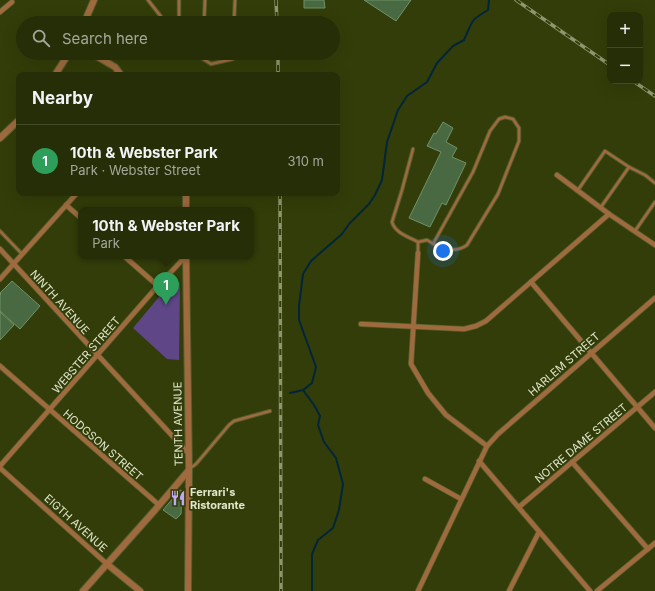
<!DOCTYPE html>
<html lang="en">
<head>
<meta charset="utf-8">
<style>
	:root { --surface:#262e07; --page:#2e3611; --text:#f1f3f6; --muted:#a4a89b; --line:#424a28; --accent:#8abfa5 }
	body { margin:0; font-family:Inter,sans-serif; background:var(--page); color:var(--text) }
	.controls { position:absolute; right:12px; top:12px; display:grid; overflow:hidden; border-radius:8px; box-shadow:0 4px 16px #0002 }
	.controls button { width:36px; height:36px; display:grid; place-items:center; padding:0; border:0; border-bottom:1px solid var(--line); background:var(--surface); color:var(--text); font:20px sans-serif }
	.you { position:absolute; left:443px; top:251px; width:14px; height:14px; margin:-10px; border:3px solid #fff; border-radius:50%; background:#1a73e8; box-shadow:0 0 0 6px #1a73e833 }
	.badge { display:grid; place-items:center; width:26px; height:26px; border-radius:50%; background:var(--accent); color:#fff; font-size:13px; font-weight:700 }
	.pin { position:absolute; translate:-50% -33px; filter:drop-shadow(0 1px 2px #0008) }
	.pin::after { content:''; position:absolute; top:21px; width:14px; height:12px; background:inherit; clip-path:polygon(0 0,100% 0,50% 100%) }
	.popup { position:absolute; left:78px; top:207px; width:176px; height:52px; box-sizing:border-box; display:grid; place-content:center; border-radius:8px; background:var(--surface); filter:drop-shadow(0 1px 3px #0005); font-size:13px; white-space:nowrap; color:var(--muted) }
	.popup b { font-size:15px; color:var(--text) }
	.popup::after { content:''; position:absolute; left:50%; top:100%; margin-left:-8px; border:8px solid transparent; border-top-color:var(--surface) }
	.list { margin:0; padding:0; list-style:none }
	h2 { display:flex; justify-content:space-between; align-items:center; height:52px; margin:0; padding:0 16px; font-size:17px }
	h2 small { font-size:13px; font-weight:400; color:var(--muted) }
	.list li { display:grid; grid-template-columns:26px 1fr auto; gap:12px; align-items:center; box-sizing:border-box; height:72px; padding:0 16px; border-top:1px solid var(--line) }
	.list b { display:block; font-size:15px; white-space:nowrap }
	.list p { margin:0; font-size:13px; white-space:nowrap; color:var(--muted) }
	.list em { font-size:13px; font-style:normal; color:var(--muted) }
	.icon { flex:none; width:22px; height:22px; fill:none; stroke:currentColor; stroke-width:2; stroke-linecap:round; stroke-linejoin:round }
	.map { position:relative; flex:none; width:655px; height:591px; overflow:hidden }
	.search { position:absolute; background:var(--surface); box-shadow:0 4px 16px #0002; left:16px; top:16px; width:324px; height:44px; display:flex; align-items:center; gap:10px; box-sizing:border-box; padding:0 14px; border-radius:22px; color:var(--muted); font-size:15px }
	.panel { position:absolute; background:var(--surface); box-shadow:0 4px 16px #0002; left:16px; top:72px; width:324px; height:124px; border-radius:8px }
	.map>svg:first-child { display:block }
	.green { fill:#5f4687 }
	.lines { fill:none; stroke-linecap:round; stroke-linejoin:round }
	.stream { stroke:#01253a; stroke-width:2 }
	.building { fill:#486941; stroke:#6f9268 }
	.service-casing { stroke:#525c2c; stroke-width:4.5 }
	.minor-casing { stroke:#525c2c; stroke-width:6 }
	.tertiary-casing { stroke:#525c2c; stroke-width:8 }
	.service { stroke:#9f6b3e; stroke-width:2.5 }
	.minor { stroke:#9f6b3e; stroke-width:4.5 }
	.tertiary { stroke:#9f6b3e; stroke-width:6 }
	.rail-casing { stroke:#8d966f; stroke-width:3.5 }
	.rail { stroke:#333d09; stroke-width:2; stroke-dasharray:6; stroke-linecap:butt }
	.labels { text-anchor:middle; stroke-width:3.5; stroke-linejoin:round; paint-order:stroke }
	.street-label { font-size:11px; fill:#dfe7cc; stroke:#333d09 }
	.poi-label { font-size:11px; font-weight:bold; fill:#dfe7cc; stroke:#333d09; text-anchor:start }
</style>
</head>
<body>
<div class="map">
<svg width="655" height="591" viewBox="0 0 655 591">
	<rect width="100%" height="100%" fill="#333d09"/>
	<polygon class="green" points="174,279 180,283 179,360 167,359 133,328"/>
	<g class="lines">
		<g class="stream">
			<polyline points="290,393 303,390"/>
			<path d="M312 591V554L318 540 333 528 339 510 343 484 336 458 324 442 318 425 320 416 314 405 303 390 312 383 316 367 299 320V306L303 274 311 261 342 234 349 224 369 204 375 195 382 180 387 142 398 110 407 96 427 82 437 63 453 46 464 40C473 21 469 21 488 10L489 0"/>
		</g>
	</g>
	<g class="building">
		<polygon points="304,0 324,0 325,8 304,8"/>
		<polygon points="364,0 411,0 396,21"/>
		<polygon points="443,122 453,128 446,142 457,148 452,157 466,163 446,205 442,203 430,227 409,218 441,152 427,146 434,133 436,134"/>
		<polygon points="12,281 40,306 20,329 0,311 0,295 1,294 0,293"/>
		<polygon points="0,312 14,325 0,340"/>
		<polygon points="180,490 182,491 181,514 176,519 163,510"/>
	</g>
	<g class="lines">
		<defs>
			<g id="service">
				<polyline points="148,0 166,23"/>
				<polyline points="179,23 179,0"/>
				<polyline points="204,23 205,0"/>
				<polyline points="234,23 235,0"/>
				<polyline points="194,53 211,64 233,59 233,53"/>
				<path d="M413 149 402 190 392 222C395 233 409 237 418 242V253"/>
				<polyline points="629,167 645,175 655,183"/>
				<polyline points="578,190 605,151 629,167 601,207"/>
				<polyline points="0,231 22,254"/>
				<polyline points="635,231 655,202"/>
				<path d="M418 242 427 240C439 248 455 254 467 245L498 194 519 141V128L513 119 505 117 499 119 490 131 473 172 433 244"/>
				<polyline points="189,469 196,464 229,425 234,421 270,411"/>
			</g>
			<g id="minor">
				<polyline points="0,12 12,2"/>
				<polyline points="557,175 609,214 655,245"/>
				<polyline points="66,205 81,218"/>
				<polyline points="0,249 189,454"/>
				<polyline points="418,253 411,364 428,393 446,415 487,446"/>
				<polyline points="124,256 158,286"/>
				<polyline points="0,279 77,193"/>
				<polyline points="531,282 655,428"/>
				<polyline points="361,324 464,329 476,326 486,321 609,214"/>
				<polyline points="0,366 159,505"/>
				<polyline points="479,461 590,591"/>
				<polyline points="572,462 648,549"/>
				<polyline points="0,466 155,289 186,256"/>
				<polyline points="0,468 107,564"/>
				<polyline points="425,479 461,499"/>
				<polyline points="519,507 655,392"/>
				<polyline points="418,591 487,446 498,434 655,298"/>
				<polyline points="509,591 539,532"/>
				<polyline points="597,591 655,543"/>
			</g>
			<g id="tertiary">
				<polyline points="84,23 94,0"/>
				<polyline points="91,53 115,67 121,75"/>
				<polyline points="55,75 69,53"/>
				<polyline points="0,138 19,120"/>
				<polyline points="186,210 186,193"/>
				<polyline points="186,256 189,470 188,591"/>
				<polyline points="107,564 140,591"/>
				<polyline points="83,591 155,510 189,470"/>
			</g>
		</defs>
		<use href="#service" class="service-casing"/>
		<use href="#minor" class="minor-casing"/>
		<use href="#tertiary" class="tertiary-casing"/>
		<use href="#service" class="service"/>
		<use href="#minor" class="minor"/>
		<use href="#tertiary" class="tertiary"/>
		<defs>
			<g id="rail">
				<polyline points="276,0 277,23"/>
				<polyline points="516,0 610,65"/>
				<polyline points="278,53 278,75"/>
				<polyline points="633,81 655,96"/>
				<polyline points="280,193 281,591"/>
			</g>
		</defs>
		<use href="#rail" class="rail-casing"/>
		<use href="#rail" class="rail"/>
	</g>
	<defs>
		<symbol id="restaurant-bare" viewBox="-9 -9 18 18"><path d="M-5-6h1v4h1v-4h1v4h1v-4h1v5L-1.5 .5V6h-2V.5L-5-1ZM5-6V6H3V1.5H1.5Q1.5-4 5-6Z" fill="#c2a7f2" stroke="#333d09" stroke-width="2.5" paint-order="stroke"/></symbol>
	</defs>
	<g fill-rule="evenodd">
		<use href="#restaurant-bare" x="167" y="487" width="22" height="22"/>
	</g>
	<g class="labels">
		<g class="street-label">
			<text transform="translate(60 302) rotate(48)" y="4">NINTH AVENUE</text>
			<text transform="translate(86 355) rotate(-49)" y="4">WEBSTER STREET</text>
			<text transform="translate(564 364) rotate(-41)" y="4">HARLEM STREET</text>
			<text transform="translate(178 424) rotate(-91)" y="4">TENTH AVENUE</text>
			<text transform="translate(581 443) rotate(-40)" y="4">NOTRE DAME STREET</text>
			<text transform="translate(103 445) rotate(41)" y="4">HODGSON STREET</text>
			<text transform="translate(76 523) rotate(42)" y="4">EIGTH AVENUE</text>
		</g>
		<g class="poi-label">
			<text x="190" y="496">Ferrari's<tspan x="190" dy="13">Ristorante</tspan></text>
		</g>
	</g>
</svg>
<div class="controls">
<button>+</button>
<button>−</button>
</div>
<div class="you"></div>
<div class="pin badge" style="left:166px;top:305px;background:#2e9e5b">1</div>
<div class="popup"><b>10th &amp; Webster Park</b>Park</div>
<div class="search"><svg class="icon" aria-label="search" viewBox="0 0 24 24"><circle cx="10" cy="10" r="6"/><path d="M15 15l6 6"/></svg>Search here</div>
<section class="panel">
<h2>Nearby<small></small></h2>
<ul class="list">
<li><span class="badge" style="background:#2e9e5b">1</span><div><b>10th &amp; Webster Park</b><p>Park · Webster Street</p></div><em>310 m</em></li>
</ul>
</section>
</div>
</body>
</html>
